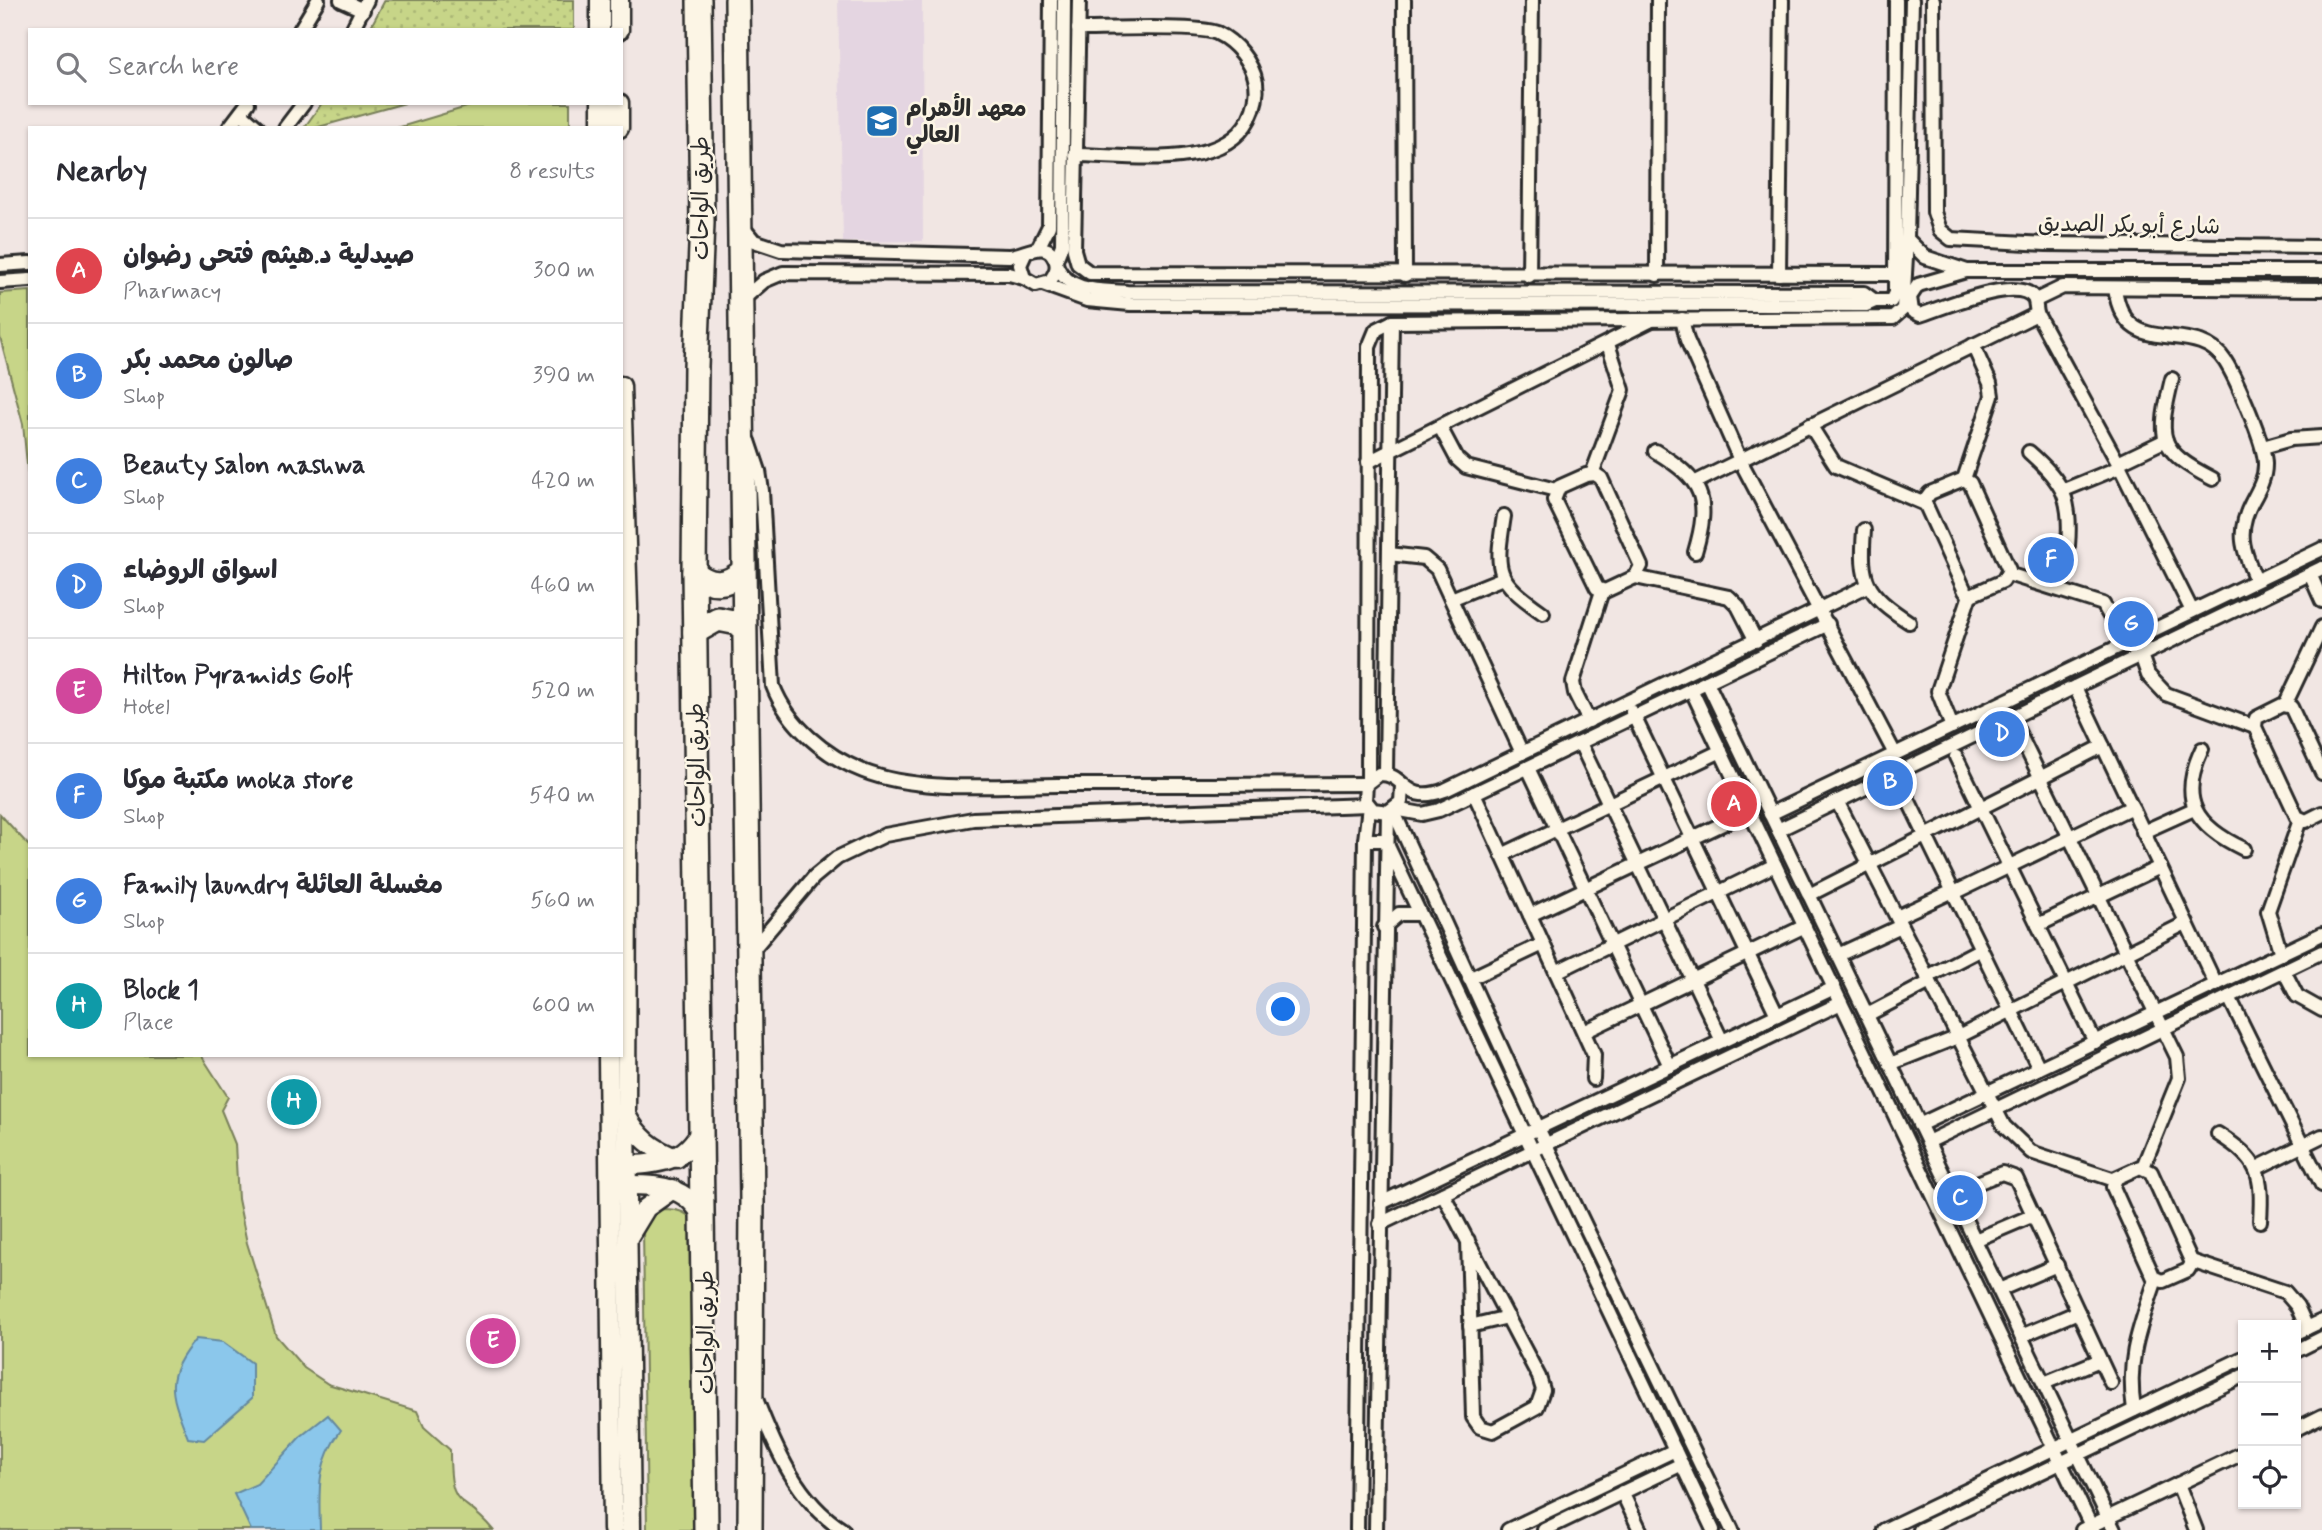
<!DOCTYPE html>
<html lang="en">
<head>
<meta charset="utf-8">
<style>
	:root { --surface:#fff; --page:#f2f2f3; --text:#2b2b33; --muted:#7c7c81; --line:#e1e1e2; --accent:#ea580c }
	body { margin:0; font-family:Mynerve,"Playpen Sans Arabic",sans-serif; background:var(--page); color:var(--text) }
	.controls { position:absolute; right:21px; bottom:21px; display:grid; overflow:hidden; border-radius:0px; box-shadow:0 2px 5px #0004 }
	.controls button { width:63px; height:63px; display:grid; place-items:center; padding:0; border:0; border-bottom:2px solid var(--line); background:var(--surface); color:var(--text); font:35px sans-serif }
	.you { position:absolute; left:1284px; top:1010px; width:24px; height:24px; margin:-18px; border:5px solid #fff; border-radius:50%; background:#1a73e8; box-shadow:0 0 0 10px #1a73e833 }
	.badge { display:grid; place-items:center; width:46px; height:46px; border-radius:50%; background:var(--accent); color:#fff; font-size:23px; font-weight:700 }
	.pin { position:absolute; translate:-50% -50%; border:4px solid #fff; box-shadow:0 2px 7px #0006 }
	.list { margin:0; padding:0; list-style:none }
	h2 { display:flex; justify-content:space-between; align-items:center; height:91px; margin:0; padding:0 28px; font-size:30px }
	h2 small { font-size:23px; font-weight:400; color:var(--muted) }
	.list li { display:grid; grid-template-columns:46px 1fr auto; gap:21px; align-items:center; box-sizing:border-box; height:105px; padding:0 28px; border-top:2px solid var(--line) }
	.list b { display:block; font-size:26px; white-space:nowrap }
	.list p { margin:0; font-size:23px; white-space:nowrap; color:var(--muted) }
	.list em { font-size:23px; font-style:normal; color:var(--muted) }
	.icon { flex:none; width:38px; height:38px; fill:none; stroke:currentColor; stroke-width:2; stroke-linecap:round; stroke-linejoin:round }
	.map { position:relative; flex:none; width:2322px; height:1530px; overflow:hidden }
	.search { position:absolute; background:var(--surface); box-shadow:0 2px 5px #0004; left:28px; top:28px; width:595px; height:77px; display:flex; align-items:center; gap:18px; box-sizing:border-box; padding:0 24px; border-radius:0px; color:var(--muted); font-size:26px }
	.panel { position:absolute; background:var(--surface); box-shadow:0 2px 5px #0004; left:28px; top:126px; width:595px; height:931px; border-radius:0px }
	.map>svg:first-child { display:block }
	.built { fill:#e4d5e1 }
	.grass { fill:#c7d588; stroke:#79805a; stroke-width:2 }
	.park { fill:url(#park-dots); stroke:#79805a; stroke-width:2 }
	.water { fill:#8bc7eb; stroke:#65899e; stroke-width:2 }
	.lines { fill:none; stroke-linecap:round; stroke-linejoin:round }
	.street-casing { stroke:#2b2b2b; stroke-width:18 }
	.secondary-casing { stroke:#2b2b2b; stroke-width:23 }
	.highway-casing { stroke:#2b2b2b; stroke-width:28 }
	.street { stroke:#fcf5e5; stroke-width:12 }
	.secondary { stroke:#fcf5e5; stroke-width:18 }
	.highway { stroke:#fcf5e5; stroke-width:23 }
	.labels { text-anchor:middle; stroke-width:5; stroke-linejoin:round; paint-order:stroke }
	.poi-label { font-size:23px; font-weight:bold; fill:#2b2b2b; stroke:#fcf5e5; text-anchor:start }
	.street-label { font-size:23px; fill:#2b2b2b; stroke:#fcf5e5 }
</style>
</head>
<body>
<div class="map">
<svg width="2322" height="1530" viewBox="0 0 2322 1530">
	<defs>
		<pattern id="park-dots" width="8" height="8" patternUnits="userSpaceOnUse" patternTransform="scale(1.75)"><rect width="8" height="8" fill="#c7d588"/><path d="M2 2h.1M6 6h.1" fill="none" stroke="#abb776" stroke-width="1.8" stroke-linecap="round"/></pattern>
	</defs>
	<rect width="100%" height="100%" fill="#f1e6e3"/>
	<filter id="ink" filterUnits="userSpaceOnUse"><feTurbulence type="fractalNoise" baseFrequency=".0143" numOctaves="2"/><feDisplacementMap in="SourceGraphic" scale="14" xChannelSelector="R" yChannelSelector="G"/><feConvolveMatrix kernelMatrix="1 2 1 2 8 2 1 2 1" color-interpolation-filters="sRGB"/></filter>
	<g filter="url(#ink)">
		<polygon class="built" points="838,0 922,0 923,241 843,242"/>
		<g class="grass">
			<polygon points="480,103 570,103 570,128 397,128"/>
			<polygon points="30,291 30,495 23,424 0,337 0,293"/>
			<path d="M0 814 30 847V1055H201L228 1097 221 1110 235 1144 238 1199 247 1243 276 1336 304 1368 328 1384 417 1411 424 1427 450 1450C450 1514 460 1490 493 1530H0Z"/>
			<path d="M663 1209C679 1209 687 1212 697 1224L700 1530H647L643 1227 651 1216Z"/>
		</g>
		<g class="park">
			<polygon points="385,0 574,0 574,30 369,30"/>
			<polygon points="322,103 405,103 315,128 304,128"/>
		</g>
		<g class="water">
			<path d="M196 1339 223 1342 252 1363V1398L204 1440 188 1438C171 1394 162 1378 196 1339Z"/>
			<path d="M328 1415 341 1430C316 1465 319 1489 320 1530H251L234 1494 257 1484 300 1437Z"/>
		</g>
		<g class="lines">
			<defs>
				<g id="street">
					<polyline points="341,0 363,10"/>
					<polyline points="1079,0 1074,250 1078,264 1090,273 1895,274"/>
					<polyline points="1404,0 1405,275"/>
					<polyline points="1912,0 1907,239 1925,257 1967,271 2322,271"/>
					<polyline points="1933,0 1934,212 1940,230 1951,239 2046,244 2322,247"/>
					<polyline points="300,30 318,0"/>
					<polyline points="352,30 367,0"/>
					<polyline points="241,113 258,128"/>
					<polyline points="229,128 248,103"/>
					<polyline points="285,128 304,103"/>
					<path d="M1075 155C1127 155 1222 172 1249 119 1255 107 1258 95 1256 82 1252 62 1236 42 1217 33 1199 25 1104 29 1078 29"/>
					<path d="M741 225 754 241 781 250 1009 256C1024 256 1046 237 1055 259 1059 267 1055 274 1050 281L1036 285 1024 278 1020 265 1025 254"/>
					<polyline points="1038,248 1049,226 1051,0"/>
					<polyline points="1056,260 1062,245 1064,0"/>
					<polyline points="0,265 30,263"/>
					<path d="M1057 267C1070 293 1101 290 1127 292L1864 293 1875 301"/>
					<path d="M1966 271 1918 285 1910 297 1912 311 1920 315C1942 308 2018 275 2034 298 2036 302 2036 309 2037 314L2118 463 2192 611"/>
					<polyline points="1779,274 1782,0"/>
					<polyline points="1657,275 1658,0"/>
					<polyline points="1529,276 1532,0"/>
					<polyline points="0,282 30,280"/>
					<polyline points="1043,284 1087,300 1130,304 1866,305 1875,301 1891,301 1895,293 1896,0"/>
					<path d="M2115 288C2125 365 2194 314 2225 361 2236 378 2266 446 2265 465 2265 478 2259 489 2253 500 2236 531 2242 549 2256 580"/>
					<polyline points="2036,300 2063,287 2322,289"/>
					<polyline points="740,302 764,281 783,273 1009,274 1024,278"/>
					<polyline points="1682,319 1687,340 1740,460 1895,754"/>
					<path d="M2172 379C2158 437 2156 450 2213 479"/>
					<polyline points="1810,425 1836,466 1925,504"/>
					<polyline points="1440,427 1457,459 1466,467 1556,490"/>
					<path d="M749 441 759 471 762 491 773 686C788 725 825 756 863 771 919 793 999 785 1058 785 1161 785 1263 785 1366 784"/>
					<polyline points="2263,447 2291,439 2322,437"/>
					<path d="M1655 451C1703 480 1711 498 1695 552"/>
					<path d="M2029 452C2064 483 2072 499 2068 546"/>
					<polyline points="1368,462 1650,321"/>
					<polyline points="2118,463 2166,440"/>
					<polyline points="1592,474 1623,390 1608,344"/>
					<polygon points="1595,474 1601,478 1641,566 1635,577 1605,591 1597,588 1554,500 1559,487 1586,475"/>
					<polygon points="1964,479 1970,483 2009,570 2003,581 1971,595 1965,591 1924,501 1930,493"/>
					<polyline points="1964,479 1992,396 1990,383 1973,345"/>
					<polyline points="1696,482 2037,314"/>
					<polyline points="2064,490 2120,467"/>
					<path d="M1504 516C1495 573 1495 579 1543 613"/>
					<path d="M1864 530C1860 582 1865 593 1909 622"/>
					<polyline points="1389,554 1424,558 1437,569 1522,753"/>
					<polyline points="2008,574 2103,604 2125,643"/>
					<polyline points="2310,574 2322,601"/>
					<polyline points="1635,577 1729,597 1738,606 1756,641"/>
					<polyline points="1451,599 1503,578"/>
					<polyline points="2141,655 2148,675 2166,694 2255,727"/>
					<polyline points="1707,682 2114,1530"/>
					<polyline points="2075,687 2216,985"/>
					<polyline points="1691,689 2093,1530"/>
					<polyline points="2285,705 2322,627"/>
					<polyline points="1632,712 1777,1015"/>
					<polyline points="2011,717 2177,1057 2179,1078 2143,1167"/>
					<polyline points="1589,721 1575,693 1573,682 1602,591"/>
					<polyline points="1952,727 1938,691 1970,595"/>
					<polyline points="1580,743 1722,1041"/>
					<path d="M2202 749C2178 800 2195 826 2244 849"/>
					<polyline points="1956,757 2095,1042"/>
					<polyline points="1528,768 1670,1066"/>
					<polyline points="1386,773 1392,322"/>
					<polyline points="2322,773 2291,707 2282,705 2256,718 2255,727 2297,817 2306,821 2322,813"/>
					<polyline points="1368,780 1369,347 1376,330 1392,322 1893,318 1903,309 1907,239"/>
					<polyline points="1899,781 2039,1068"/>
					<path d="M1402 786 1401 802 1388 812 1373 810 1365 800 1366 784 1379 774C1407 773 1403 806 1445 790L1867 586"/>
					<polyline points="1474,793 1594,1055 1593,1079"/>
					<polyline points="1837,801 2004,1126 2031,1152 2115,1180"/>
					<polyline points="1395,809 1422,814 1439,810 1828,624"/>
					<polyline points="1393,810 1538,1128 1732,1530"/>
					<polyline points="1770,814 2322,549"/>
					<polyline points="1778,830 2322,568"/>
					<polyline points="2143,832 2194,809"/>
					<polyline points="1365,840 1385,840 1713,1530"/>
					<polyline points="1502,855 1721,751"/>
					<polyline points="1954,893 2132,807"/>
					<polyline points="1809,895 2103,746"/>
					<polyline points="1530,915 1750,811"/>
					<polyline points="1897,917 1953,891"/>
					<polyline points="2038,925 2160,867"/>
					<polyline points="1384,927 1399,914 1419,914"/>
					<polyline points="749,954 814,877 837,858 885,835 973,819 1368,805"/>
					<polyline points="2281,954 2268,911 2300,820"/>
					<polyline points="1838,955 1901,926"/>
					<polyline points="2284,971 2297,996 2322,1010"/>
					<polyline points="1556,972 1775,865"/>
					<polyline points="1927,977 1981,949"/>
					<polyline points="1469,979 1543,944"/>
					<polyline points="2229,997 2322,1185"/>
					<polyline points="1867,1015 1930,982"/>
					<polyline points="1584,1032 1805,926"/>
					<polyline points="1890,1064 1958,1037 2186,923"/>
					<polyline points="1919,1125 2322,934"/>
					<path d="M2218 1134C2259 1160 2263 1173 2260 1221"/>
					<polyline points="1928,1142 2322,952"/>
					<polygon points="2140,1167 2151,1172 2192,1263 2188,1270 2163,1281 2154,1278 2113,1187 2116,1178"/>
					<polyline points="2257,1168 2322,1136"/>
					<polyline points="1952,1193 2002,1173 2016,1178 2111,1383"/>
					<polyline points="1443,1194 1539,1377 1543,1390 1537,1407 1493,1431 1480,1427 1473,1417 1468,1240"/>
					<polyline points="1381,1203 1834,988"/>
					<polyline points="1380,1224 1841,1003"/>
					<polyline points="1975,1240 2034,1215"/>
					<polyline points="2191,1261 2285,1292 2297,1306 2307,1328"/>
					<polyline points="1999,1290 2057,1265"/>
					<polyline points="1470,1326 1508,1317"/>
					<polyline points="2296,1333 2322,1321"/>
					<polyline points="2021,1336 2078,1312"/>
					<polyline points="2296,1351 2322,1338"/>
					<polyline points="2044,1383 2100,1360"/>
					<path d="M756 1399C775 1448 797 1501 843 1530"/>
					<path d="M2134 1410C2126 1359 2140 1327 2156 1279"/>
					<polyline points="2296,1429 2322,1416"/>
					<polyline points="2178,1484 2196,1530"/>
					<polyline points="1622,1492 1640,1530"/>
					<polyline points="1357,1530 1365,840 1369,806"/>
					<polyline points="1376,1530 1388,812"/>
					<polyline points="1508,1530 1675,1450"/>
					<polyline points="1544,1530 1682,1464"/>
					<polyline points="1884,1530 2243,1358"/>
					<polyline points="1920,1530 2243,1376"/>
					<polyline points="2082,1530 2243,1453"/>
				</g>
				<g id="secondary">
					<polyline points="600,0 600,30"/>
					<polyline points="619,30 619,0"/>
					<polyline points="601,103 601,128"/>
					<polyline points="619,128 619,103"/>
					<polyline points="621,386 628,607 626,1115 631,1530"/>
					<polyline points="608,1055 613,1530"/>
					<path d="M626 1115C638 1137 653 1150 677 1158"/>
					<path d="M616 1166C653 1164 685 1165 702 1128"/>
					<path d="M616 1185C650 1185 687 1182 703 1219"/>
					<polyline points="629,1236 646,1208 673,1189"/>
				</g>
				<g id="highway">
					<polyline points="699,0 702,223 696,366 694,572 706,1530"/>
					<polyline points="737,0 752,1202 750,1530"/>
					<path d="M694 572C710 587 727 586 743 571"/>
					<polyline points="695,632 718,619 743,624"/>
				</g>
			</defs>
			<use href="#street" class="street-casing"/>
			<use href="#secondary" class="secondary-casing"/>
			<use href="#highway" class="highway-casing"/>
			<use href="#street" class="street"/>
			<use href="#secondary" class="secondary"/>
			<use href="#highway" class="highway"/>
		</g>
	</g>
	<defs>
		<symbol id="university-square" viewBox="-11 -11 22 22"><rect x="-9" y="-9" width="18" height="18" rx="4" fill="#1f6fb2" stroke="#fcf5e5"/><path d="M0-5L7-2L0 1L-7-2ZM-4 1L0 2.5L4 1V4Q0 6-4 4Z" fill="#fff"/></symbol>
	</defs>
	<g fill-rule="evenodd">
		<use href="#university-square" x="863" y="102" width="38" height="38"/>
	</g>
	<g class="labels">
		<g class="poi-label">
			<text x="906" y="116">معهد الأهرام<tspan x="906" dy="26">العالي</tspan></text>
		</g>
		<g class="street-label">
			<text transform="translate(700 198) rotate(-90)" y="8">طريق الواحات</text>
			<text transform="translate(2129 224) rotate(1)" y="8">شارع أبو بكر الصديق</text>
			<text transform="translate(696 765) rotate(-91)" y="8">طريق الواحات</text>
			<text transform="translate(705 1332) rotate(-90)" y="8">طريق الواحات</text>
		</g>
	</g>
</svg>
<div class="controls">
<button>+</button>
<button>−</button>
<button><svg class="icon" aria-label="locate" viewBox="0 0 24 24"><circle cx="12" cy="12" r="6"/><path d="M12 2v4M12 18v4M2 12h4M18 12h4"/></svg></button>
</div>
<div class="you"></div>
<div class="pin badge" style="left:1734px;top:804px;background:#e0444e">A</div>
<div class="pin badge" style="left:1890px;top:783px;background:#3f7fe0">B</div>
<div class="pin badge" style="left:1960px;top:1198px;background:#3f7fe0">C</div>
<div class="pin badge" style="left:2002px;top:734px;background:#3f7fe0">D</div>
<div class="pin badge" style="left:493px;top:1341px;background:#d1479c">E</div>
<div class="pin badge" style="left:2051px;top:560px;background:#3f7fe0">F</div>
<div class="pin badge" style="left:2131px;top:624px;background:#3f7fe0">G</div>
<div class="pin badge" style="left:294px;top:1102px;background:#0f9aa8">H</div>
<div class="search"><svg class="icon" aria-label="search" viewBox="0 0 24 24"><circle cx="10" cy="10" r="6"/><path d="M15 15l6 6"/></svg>Search here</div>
<section class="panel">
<h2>Nearby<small>8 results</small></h2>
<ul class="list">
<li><span class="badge" style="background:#e0444e">A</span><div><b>صيدلية د.هيثم فتحى رضوان</b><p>Pharmacy</p></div><em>300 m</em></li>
<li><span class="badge" style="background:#3f7fe0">B</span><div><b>صالون محمد بكر</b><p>Shop</p></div><em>390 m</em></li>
<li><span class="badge" style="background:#3f7fe0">C</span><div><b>Beauty salon nashwa</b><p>Shop</p></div><em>420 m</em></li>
<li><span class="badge" style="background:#3f7fe0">D</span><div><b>اسواق الروضاء</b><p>Shop</p></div><em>460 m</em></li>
<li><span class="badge" style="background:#d1479c">E</span><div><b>Hilton Pyramids Golf</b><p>Hotel</p></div><em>520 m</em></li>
<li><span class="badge" style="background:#3f7fe0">F</span><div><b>مكتبة موكا moka store</b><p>Shop</p></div><em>540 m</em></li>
<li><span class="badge" style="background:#3f7fe0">G</span><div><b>Family laundry مغسلة العائلة</b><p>Shop</p></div><em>560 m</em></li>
<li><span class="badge" style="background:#0f9aa8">H</span><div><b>Block 1</b><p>Place</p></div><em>600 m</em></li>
</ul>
</section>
</div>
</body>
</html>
